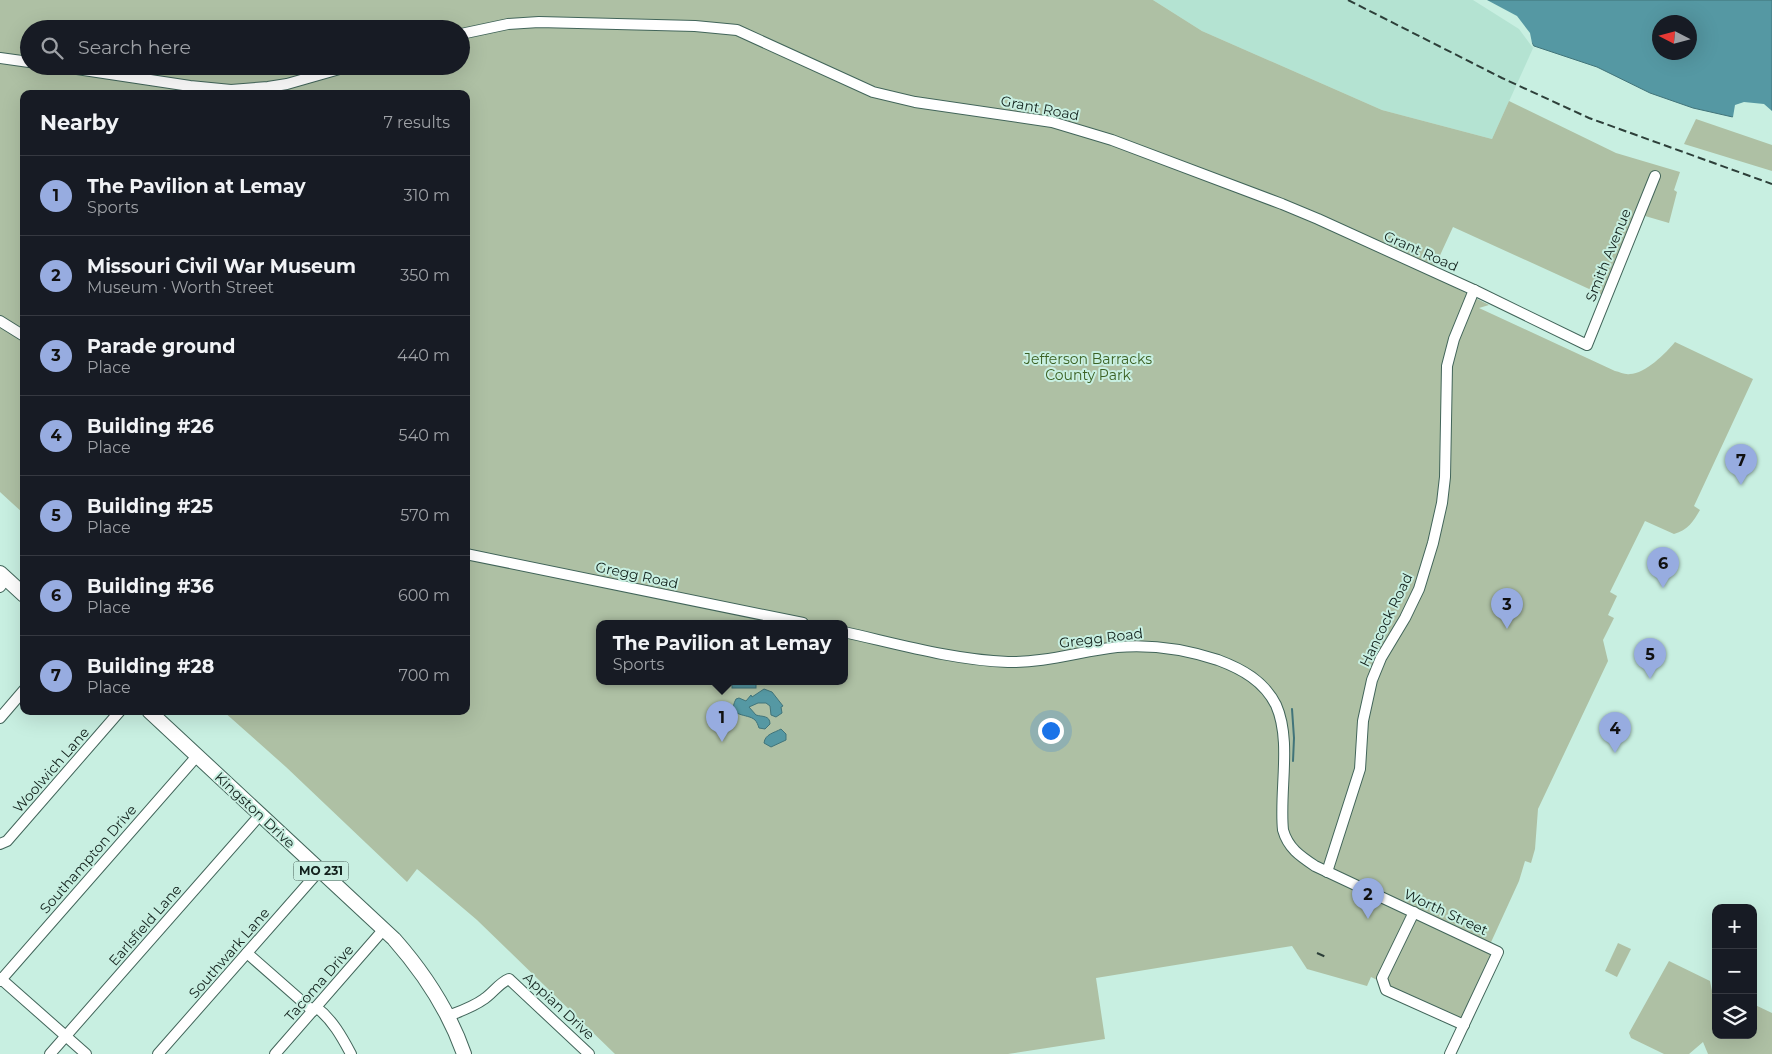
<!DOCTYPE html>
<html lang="en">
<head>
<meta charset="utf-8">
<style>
	:root { --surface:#171b24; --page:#242831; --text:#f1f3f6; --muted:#9ea1a6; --line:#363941; --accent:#97ace0 }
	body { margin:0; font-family:Montserrat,sans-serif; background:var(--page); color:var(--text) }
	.controls { position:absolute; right:15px; bottom:15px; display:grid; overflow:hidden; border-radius:10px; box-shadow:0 5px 20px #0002 }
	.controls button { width:45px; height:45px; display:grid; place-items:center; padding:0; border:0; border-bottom:1px solid var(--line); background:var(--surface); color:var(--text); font:25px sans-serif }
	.compass { position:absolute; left:1652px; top:15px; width:45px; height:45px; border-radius:50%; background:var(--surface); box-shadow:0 5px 20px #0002; rotate:276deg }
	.you { position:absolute; left:1050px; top:730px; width:18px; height:18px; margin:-12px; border:4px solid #fff; border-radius:50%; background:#1a73e8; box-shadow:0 0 0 8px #1a73e833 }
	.badge { display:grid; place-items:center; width:32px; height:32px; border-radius:50%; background:var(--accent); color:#111; font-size:16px; font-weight:700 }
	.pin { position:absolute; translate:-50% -41px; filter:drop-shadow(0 1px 2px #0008) }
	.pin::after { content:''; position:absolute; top:26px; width:18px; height:15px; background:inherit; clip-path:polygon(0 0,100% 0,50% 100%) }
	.popup { position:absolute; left:596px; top:620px; width:252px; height:65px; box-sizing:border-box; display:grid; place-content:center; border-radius:10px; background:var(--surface); filter:drop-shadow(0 1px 4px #0005); font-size:16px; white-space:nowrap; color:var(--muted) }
	.popup b { font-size:19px; color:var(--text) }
	.popup::after { content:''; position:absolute; left:50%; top:100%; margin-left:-10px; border:10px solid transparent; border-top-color:var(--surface) }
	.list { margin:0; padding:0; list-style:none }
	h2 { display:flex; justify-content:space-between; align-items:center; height:65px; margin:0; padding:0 20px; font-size:21px }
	h2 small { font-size:16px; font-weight:400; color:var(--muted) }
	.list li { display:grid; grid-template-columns:32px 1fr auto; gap:15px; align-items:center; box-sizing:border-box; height:80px; padding:0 20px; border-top:1px solid var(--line) }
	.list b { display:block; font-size:19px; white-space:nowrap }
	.list p { margin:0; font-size:16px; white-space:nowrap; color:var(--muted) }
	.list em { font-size:16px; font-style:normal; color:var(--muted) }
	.icon { flex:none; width:28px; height:28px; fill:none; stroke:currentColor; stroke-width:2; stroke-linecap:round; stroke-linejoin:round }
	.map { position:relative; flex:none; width:1772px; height:1054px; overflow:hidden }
	.search { position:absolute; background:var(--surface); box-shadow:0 5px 20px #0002; left:20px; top:20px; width:450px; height:55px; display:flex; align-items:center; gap:12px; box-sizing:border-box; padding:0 18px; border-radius:28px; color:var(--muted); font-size:19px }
	.panel { position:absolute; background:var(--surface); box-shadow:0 5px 20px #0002; left:20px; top:90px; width:450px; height:625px; border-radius:10px }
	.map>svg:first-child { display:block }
	.built { fill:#b4e3d2 }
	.green { fill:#aec0a4; fill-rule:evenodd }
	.water { fill:#5598a3; stroke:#41747a; fill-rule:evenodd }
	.pier { fill:#c8efe1 }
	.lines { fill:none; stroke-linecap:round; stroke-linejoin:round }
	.stream { stroke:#41747a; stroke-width:2 }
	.minor-casing { stroke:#42655a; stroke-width:12 }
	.major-casing { stroke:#42655a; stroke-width:16 }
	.minor { stroke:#fff; stroke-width:10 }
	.major { stroke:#fff; stroke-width:14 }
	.rail { stroke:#2d3f39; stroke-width:2; stroke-dasharray:8 4; stroke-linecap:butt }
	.labels { text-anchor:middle; stroke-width:4; stroke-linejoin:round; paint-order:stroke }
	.shield { fill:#c8efe1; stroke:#495f57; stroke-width:1 }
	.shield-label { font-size:12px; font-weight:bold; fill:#12211c }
	.street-label { font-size:14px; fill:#12211c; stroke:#c8efe1 }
	.park-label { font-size:14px; fill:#3b6123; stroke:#c8efe1 }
</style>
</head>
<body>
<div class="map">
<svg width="1772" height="1054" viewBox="0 0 1772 1054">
	<rect width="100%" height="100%" fill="#c8efe1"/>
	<polygon class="built" points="1153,0 1476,0 1521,27 1534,46 1492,139 1382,110 1202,31"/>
	<g class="green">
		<path d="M0 0H1153L1202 31 1382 110 1492 139 1509 101 1616 153 1680 172 1674 190 1677 192 1669 223 1645 216 1611 299 1453 227 1431 275 1489 305 1479 308 1615 371C1620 372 1625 375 1630 374 1645 374 1666 353 1675 342L1753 379 1694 506 1700 510C1693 522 1688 530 1674 534L1645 521 1610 592 1617 596 1608 615 1614 618 1603 640 1608 661 1538 809 1535 849 1531 863 1525 861 1519 881 1487 951 1491 954V957L1461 1020 1371 977 1367 986 1307 969 1292 946 1096 978 1105 1039 1008 1054H615L477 920 417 869 407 882 286 767 223 711H466V94H24V514L0 492ZM29 29H461V66H29ZM600 623H844V681H600Z"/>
		<polygon points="1696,119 1772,145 1772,171 1684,144"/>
		<polygon points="1618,943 1631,949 1617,977 1605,971"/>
		<polygon points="1669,961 1710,981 1716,1011 1716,1035 1753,1035 1753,1004 1772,1013 1772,1054 1708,1054 1703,1042 1689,1054 1664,1054 1631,1038 1629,1033"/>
	</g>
	<g class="water">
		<path d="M1476 0H1772V132L1737 118 1693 108 1650 93 1597 67 1534 46 1521 27ZM1660 22H1690V52H1660Z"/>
		<rect x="732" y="681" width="24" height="7"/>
		<path d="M764 689 772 692 783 706 781 707 782 713 776 717 771 715 770 706 766 703H758L749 707 756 715C762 717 770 715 770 724L765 729 759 728C758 725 757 722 755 720 748 713 726 718 736 699L739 698 746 701 751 695 752 697Z"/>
		<path d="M781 729 786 734V740L771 747 764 743C765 734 774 733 781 729Z"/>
	</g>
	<g class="pier">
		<polygon points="1473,0 1487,0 1517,16 1530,33 1533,48 1519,29"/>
		<polygon points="1744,102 1764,104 1772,111 1772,134 1731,119 1733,117 1735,105"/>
	</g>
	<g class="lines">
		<polyline class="stream" points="1292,709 1294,738 1293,761"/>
		<defs>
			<g id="minor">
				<polyline points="461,34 508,24 539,22 695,26 737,30 873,92 915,102 1052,122 1112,140 1282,204 1318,219 1474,290 1587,345 1655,176"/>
				<polyline points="0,58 29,62"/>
				<polyline points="57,66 190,86 231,90 268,87 287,84 350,66"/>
				<polyline points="0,321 24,336"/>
				<polyline points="466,554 803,623"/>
				<polyline points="0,587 6,579"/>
				<path d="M844 632C898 644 953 660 1008 662 1045 663 1081 651 1117 647 1152 644 1185 649 1218 660 1242 669 1264 681 1276 705 1292 741 1279 791 1283 830 1288 848 1300 856 1315 866L1498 952 1450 1054"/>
				<polyline points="0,718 24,690"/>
				<polyline points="0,844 7,841 120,711"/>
				<polyline points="1327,872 1360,769 1363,721 1372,680 1381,658 1405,618 1419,589 1433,543 1442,503 1445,477 1447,366 1454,339 1474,290"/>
				<polyline points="1414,912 1382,978 1386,990 1464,1025"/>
				<polyline points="247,953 313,1011"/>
				<polyline points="0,978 86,1054"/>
				<polyline points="0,981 197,756"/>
				<path d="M316 1007C332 1019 342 1037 351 1054"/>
				<path d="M448 1016C461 1011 473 1007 484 999 493 993 499 983 509 979L589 1054"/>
				<polyline points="50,1054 260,815"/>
				<polyline points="158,1054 320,870"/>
				<polyline points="275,1054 384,929"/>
			</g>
			<g id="major">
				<polyline points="0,573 24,595"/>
				<path d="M149 711 394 939C424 973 449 1011 464 1054"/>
			</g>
		</defs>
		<use href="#minor" class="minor-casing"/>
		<use href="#major" class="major-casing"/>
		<use href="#minor" class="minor"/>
		<use href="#major" class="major"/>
		<g class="rail">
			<polyline points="1348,0 1502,78 1589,118 1772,184"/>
			<polyline points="1317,953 1326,957"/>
		</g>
	</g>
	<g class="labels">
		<rect class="shield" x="293.5" y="861.5" width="55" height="19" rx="4"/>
		<g class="shield-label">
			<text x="321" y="875">MO 231</text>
		</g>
		<g class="street-label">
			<text transform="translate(1040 108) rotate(11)" y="5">Grant Road</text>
			<text transform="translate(1421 251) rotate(24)" y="5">Grant Road</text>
			<text transform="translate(1608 255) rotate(-68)" y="5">Smith Avenue</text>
			<text transform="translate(637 575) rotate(12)" y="5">Gregg Road</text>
			<text transform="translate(1386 620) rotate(-64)" y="5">Hancock Road</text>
			<text transform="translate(1101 638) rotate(-7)" y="5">Gregg Road</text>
			<text transform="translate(51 770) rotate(-49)" y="5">Woolwich Lane</text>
			<text transform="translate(255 810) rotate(43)" y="5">Kingston Drive</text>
			<text transform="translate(88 859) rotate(-49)" y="5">Southampton Drive</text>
			<text transform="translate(1446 912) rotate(25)" y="5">Worth Street</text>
			<text transform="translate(145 925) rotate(-49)" y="5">Earlsfield Lane</text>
			<text transform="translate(229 953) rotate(-49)" y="5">Southwark Lane</text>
			<text transform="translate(319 983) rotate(-49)" y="5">Tacoma Drive</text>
			<text transform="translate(559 1006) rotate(43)" y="5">Appian Drive</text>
		</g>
		<g class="park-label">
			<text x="1088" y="364">Jefferson Barracks<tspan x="1088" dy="16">County Park</tspan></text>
		</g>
	</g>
</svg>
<div class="controls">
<button>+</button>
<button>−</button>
<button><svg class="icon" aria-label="layers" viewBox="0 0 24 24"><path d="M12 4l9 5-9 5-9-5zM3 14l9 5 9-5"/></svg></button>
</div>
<svg class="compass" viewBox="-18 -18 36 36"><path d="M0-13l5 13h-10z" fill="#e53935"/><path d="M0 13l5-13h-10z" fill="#9ea1a6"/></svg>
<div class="you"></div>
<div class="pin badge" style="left:722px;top:742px">1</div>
<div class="popup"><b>The Pavilion at Lemay</b>Sports</div>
<div class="pin badge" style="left:1368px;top:919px">2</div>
<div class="pin badge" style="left:1507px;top:629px">3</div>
<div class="pin badge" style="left:1615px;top:753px">4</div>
<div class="pin badge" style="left:1650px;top:679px">5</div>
<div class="pin badge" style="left:1663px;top:588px">6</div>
<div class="pin badge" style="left:1741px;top:485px">7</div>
<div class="search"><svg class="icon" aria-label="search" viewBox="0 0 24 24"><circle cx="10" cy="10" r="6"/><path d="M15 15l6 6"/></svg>Search here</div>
<section class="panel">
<h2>Nearby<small>7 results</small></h2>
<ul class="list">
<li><span class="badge">1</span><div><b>The Pavilion at Lemay</b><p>Sports</p></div><em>310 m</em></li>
<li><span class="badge">2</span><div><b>Missouri Civil War Museum</b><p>Museum · Worth Street</p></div><em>350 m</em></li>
<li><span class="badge">3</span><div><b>Parade ground</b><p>Place</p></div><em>440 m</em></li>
<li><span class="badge">4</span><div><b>Building #26</b><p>Place</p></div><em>540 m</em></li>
<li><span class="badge">5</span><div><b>Building #25</b><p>Place</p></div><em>570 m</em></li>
<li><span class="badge">6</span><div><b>Building #36</b><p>Place</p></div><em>600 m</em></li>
<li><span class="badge">7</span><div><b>Building #28</b><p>Place</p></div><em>700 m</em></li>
</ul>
</section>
</div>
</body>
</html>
